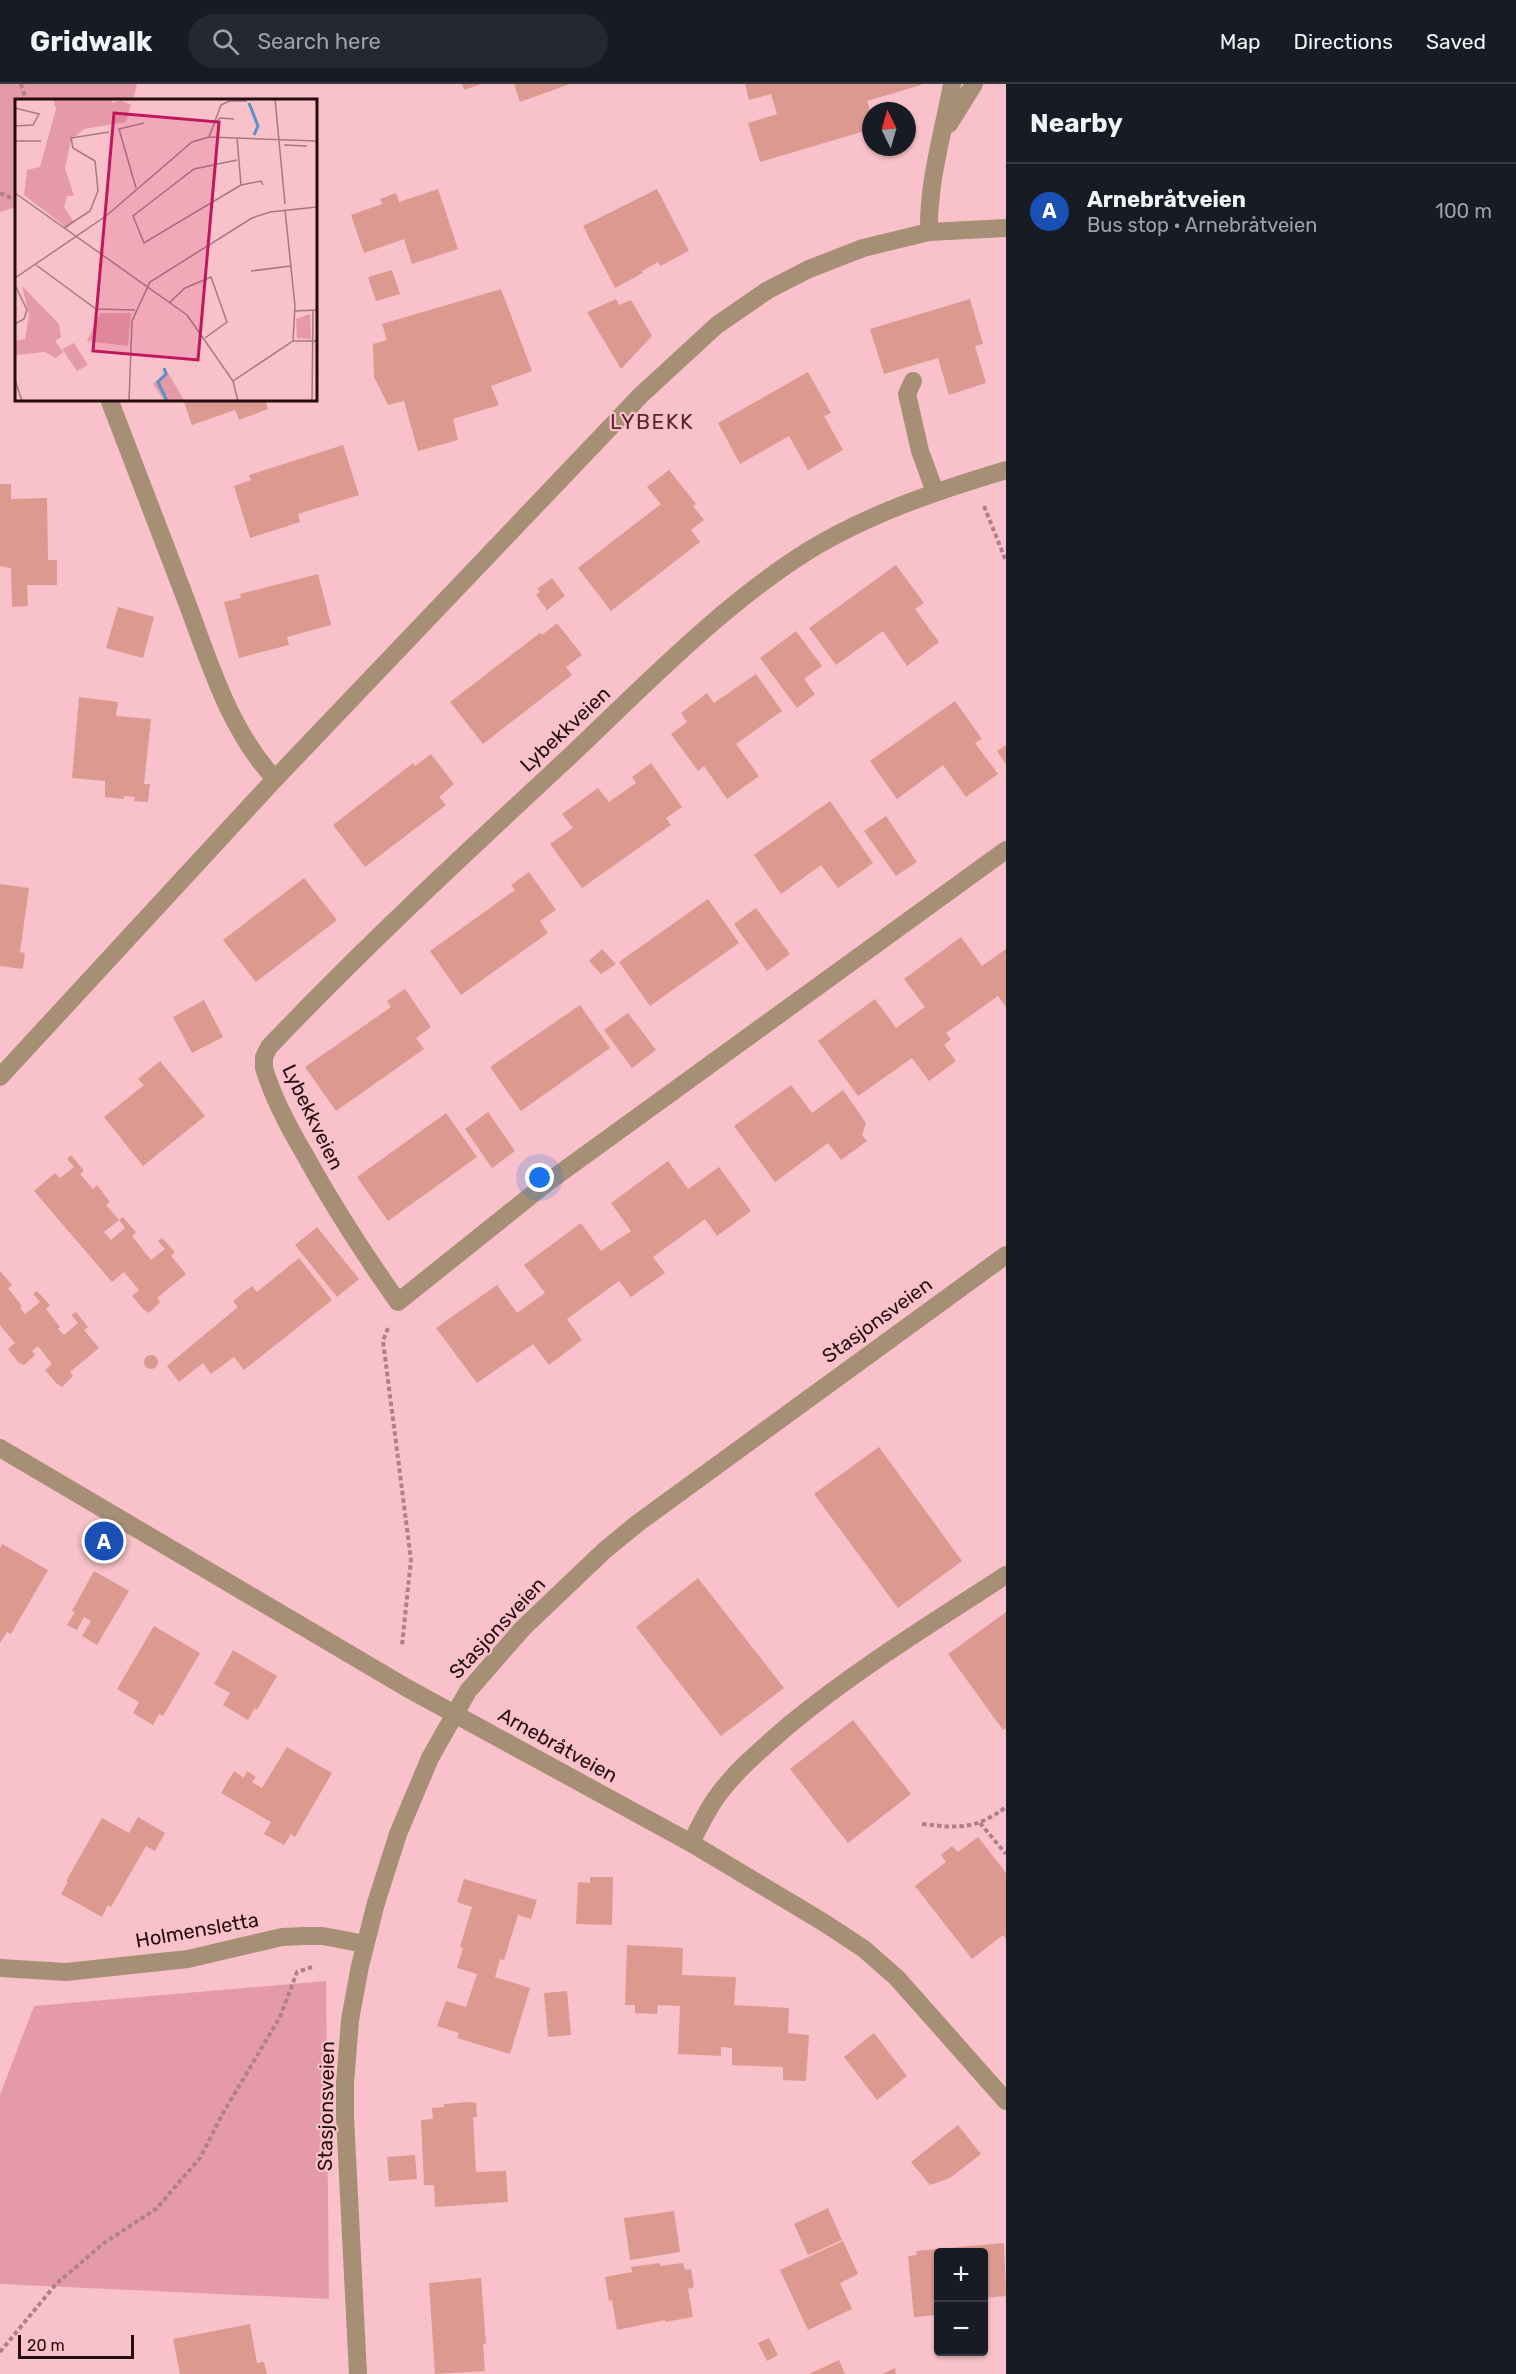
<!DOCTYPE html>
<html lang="en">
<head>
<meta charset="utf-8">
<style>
	:root { --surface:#171b24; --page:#242831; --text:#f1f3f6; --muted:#9ea1a6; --line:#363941; --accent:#db2777 }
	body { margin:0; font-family:Rubik,sans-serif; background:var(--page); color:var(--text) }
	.controls { position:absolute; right:18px; bottom:18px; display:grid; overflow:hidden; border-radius:6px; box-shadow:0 2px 4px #0004 }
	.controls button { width:54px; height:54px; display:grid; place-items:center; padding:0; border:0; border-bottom:2px solid var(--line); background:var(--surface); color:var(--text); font:30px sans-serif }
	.compass { position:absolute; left:862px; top:18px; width:54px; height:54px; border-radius:50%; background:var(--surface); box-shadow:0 2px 4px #0004; rotate:355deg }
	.scale { position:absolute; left:18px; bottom:15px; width:116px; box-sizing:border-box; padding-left:6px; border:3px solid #240c11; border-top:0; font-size:16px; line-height:21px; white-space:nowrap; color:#240c11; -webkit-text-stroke:4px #f9c1c9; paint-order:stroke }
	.you { position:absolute; left:540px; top:1094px; width:21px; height:21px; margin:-15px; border:4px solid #fff; border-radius:50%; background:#1a73e8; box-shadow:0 0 0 9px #1a73e833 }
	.badge { display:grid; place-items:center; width:39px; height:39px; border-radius:50%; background:var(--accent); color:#fff; font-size:20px; font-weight:700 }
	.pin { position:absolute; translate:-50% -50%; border:3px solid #fff; box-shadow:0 2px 6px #0006 }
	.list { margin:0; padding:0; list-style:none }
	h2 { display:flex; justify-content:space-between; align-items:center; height:78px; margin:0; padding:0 24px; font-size:26px }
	h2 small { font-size:20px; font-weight:400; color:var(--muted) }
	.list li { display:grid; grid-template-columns:39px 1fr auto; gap:18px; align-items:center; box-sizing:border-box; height:96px; padding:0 24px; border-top:2px solid var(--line) }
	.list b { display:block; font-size:22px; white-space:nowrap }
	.list p { margin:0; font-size:20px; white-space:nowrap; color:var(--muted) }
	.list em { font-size:20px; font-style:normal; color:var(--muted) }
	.icon { flex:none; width:33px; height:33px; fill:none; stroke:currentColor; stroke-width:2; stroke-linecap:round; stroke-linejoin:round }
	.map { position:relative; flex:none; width:1006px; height:2290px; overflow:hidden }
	header { display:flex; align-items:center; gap:36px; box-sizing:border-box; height:84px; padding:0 30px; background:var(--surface); border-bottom:2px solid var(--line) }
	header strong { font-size:28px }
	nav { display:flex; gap:33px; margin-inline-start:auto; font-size:21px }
	.search { width:420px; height:54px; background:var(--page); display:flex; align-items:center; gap:15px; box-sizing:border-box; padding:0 21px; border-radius:33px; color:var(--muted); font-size:22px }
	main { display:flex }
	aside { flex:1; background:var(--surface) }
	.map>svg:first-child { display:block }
	.green { fill:#e59ba7 }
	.building { fill:#dc998f }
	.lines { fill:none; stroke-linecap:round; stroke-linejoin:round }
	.path { stroke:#ae8188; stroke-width:4; stroke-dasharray:4.5 3; stroke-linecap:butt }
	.minor { stroke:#a68f75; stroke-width:18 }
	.labels { text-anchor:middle; stroke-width:4.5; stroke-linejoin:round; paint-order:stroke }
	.street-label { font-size:20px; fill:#240c11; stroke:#f9c1c9 }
	.neighbourhood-label { font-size:21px; letter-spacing:1.5px; fill:#5c2430; stroke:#f9c1c9 }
	.inset-river { fill:none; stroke:#5992ca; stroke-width:3 }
	.inset-road { fill:none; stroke:#a4797f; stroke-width:1.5 }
	.view { fill:#c2185b; fill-opacity:0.15; stroke:#c2185b; stroke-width:3 }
	.inset-edge { fill:none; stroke:#240c11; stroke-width:3 }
</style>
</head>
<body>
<header>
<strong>Gridwalk</strong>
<div class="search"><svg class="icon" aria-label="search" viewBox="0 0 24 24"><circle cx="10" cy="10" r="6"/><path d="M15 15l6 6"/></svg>Search here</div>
<nav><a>Map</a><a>Directions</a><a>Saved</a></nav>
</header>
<main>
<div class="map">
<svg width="1006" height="2290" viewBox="0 0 1006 2290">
	<rect width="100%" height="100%" fill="#f9c1c9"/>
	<g class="green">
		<polygon points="0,0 137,0 133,16 16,16 16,123 0,128"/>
		<polygon points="326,1897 329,2215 0,2200 0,2011 34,1922"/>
	</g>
	<g class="building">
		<polygon points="462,0 481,0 464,6"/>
		<polygon points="514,0 570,0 520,18"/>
		<polygon points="745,0 921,0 921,1 867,17 871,29 871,45 760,78 748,39 777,30 771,10 749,16"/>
		<polygon points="438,105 458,165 412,180 404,155 364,169 351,131 382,120 380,115 396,109 399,118"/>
		<polygon points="657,105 689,167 660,182 658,178 642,187 643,189 615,204 583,142"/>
		<polygon points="392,186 400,210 376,217 368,193"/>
		<polygon points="501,205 532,287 491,302 499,321 453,335 458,356 418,367 404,317 388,321 374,293 373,260 387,256 382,240"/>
		<polygon points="616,215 619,221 631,216 652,252 621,285 587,228"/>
		<polygon points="970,215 983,260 975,262 986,299 949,311 938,274 884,290 870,245"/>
		<polygon points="808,288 831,329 824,332 843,366 808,386 789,352 740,380 718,339"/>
		<polygon points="183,315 265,315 268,325 239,336 235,326 192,341"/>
		<polygon points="343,361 359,411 298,430 300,438 250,454 234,402 251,396 249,391"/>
		<polygon points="669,386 696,420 693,422 704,436 691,446 700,458 611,527 578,484 661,420 647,403"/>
		<polygon points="0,400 11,400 11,415 47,414 48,476 57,476 57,501 27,501 28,522 12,523 11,484 0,482"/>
		<polygon points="896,481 924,519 915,525 939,558 907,582 883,547 836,581 809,544"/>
		<polygon points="318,490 331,541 287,553 289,561 239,574 224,518 241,514 240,510"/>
		<polygon points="552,494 565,512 547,526 536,511 540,508 537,505"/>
		<polygon points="118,523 154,533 143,574 106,564"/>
		<polygon points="557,539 582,571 566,583 572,591 483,660 450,618 540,549 542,551"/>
		<polygon points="796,547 822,582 804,595 815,610 797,624 760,574"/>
		<polygon points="756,590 782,627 736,660 759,692 727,715 704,682 698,687 671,650 687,638 681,629 707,609 714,619"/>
		<polygon points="79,613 118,618 116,632 151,635 144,700 150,700 148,718 134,717 135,713 124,712 124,715 105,713 105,697 72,694"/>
		<polygon points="955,617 982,655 975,659 998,690 966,713 943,681 897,715 870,677"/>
		<polygon points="1006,661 1006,680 997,667"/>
		<polygon points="431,670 454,700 439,713 446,721 365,783 333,741 413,679 415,682"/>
		<polygon points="651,679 682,723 666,734 671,741 582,804 550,760 573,744 562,730 598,704 609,718 636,699 632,693"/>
		<polygon points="830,717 873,779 838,804 821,781 781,810 754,771"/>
		<polygon points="886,732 917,778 896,792 864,747"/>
		<polygon points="529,788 556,826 540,837 548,849 461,911 430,867 515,806 511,801"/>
		<polygon points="304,794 337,836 256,898 223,856"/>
		<polygon points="0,800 29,804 20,868 25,869 23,885 0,882"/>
		<polygon points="708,815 739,859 650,922 619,878"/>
		<polygon points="756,824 790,870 767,887 734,840"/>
		<polygon points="961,853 982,882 1006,865 1006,923 998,912 946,949 951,955 944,961 956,977 929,997 912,974 858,1012 818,957 875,915 896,944 925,923 904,895"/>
		<polygon points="602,865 616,880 601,890 589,877"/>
		<polygon points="405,905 431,943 416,954 424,965 336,1027 305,983 391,923 387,917"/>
		<polygon points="204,916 223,953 192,969 173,933"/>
		<polygon points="580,921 610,964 521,1027 490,983"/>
		<polygon points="628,929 656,966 632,984 604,946"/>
		<polygon points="160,977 205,1032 143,1082 104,1033 144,1001 138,995"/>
		<polygon points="791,1001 812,1029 843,1006 866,1039 862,1051 867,1057 841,1076 828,1059 775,1098 734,1042"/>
		<polygon points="488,1028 515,1067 492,1084 465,1045"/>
		<polygon points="446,1029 477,1073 388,1137 357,1093"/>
		<polygon points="71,1071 84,1087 80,1090 93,1105 97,1101 110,1118 106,1121 119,1136 104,1148 111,1156 125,1144 119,1136 123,1133 136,1148 132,1152 151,1176 165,1165 158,1157 162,1154 175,1168 171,1172 186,1190 157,1214 160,1218 149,1229 143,1225 132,1212 139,1206 124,1188 112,1198 34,1107 55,1089 60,1094 74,1083 67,1075"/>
		<polygon points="668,1077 688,1105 719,1083 751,1127 717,1152 705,1135 653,1173 665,1189 631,1213 619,1197 567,1235 582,1256 549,1281 533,1260 477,1299 436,1244 497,1201 517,1229 545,1209 524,1181 581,1139 601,1167 631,1147 611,1119"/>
		<polygon points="317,1143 359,1195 337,1213 295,1161"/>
		<polygon points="299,1174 332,1216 244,1286 234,1273 211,1290 203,1279 179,1298 167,1282 238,1223 233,1217 252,1202 257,1208"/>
		<polygon points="0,1187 12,1201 8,1204 22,1222 20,1224 25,1230 40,1218 33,1210 37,1207 50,1221 46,1225 60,1243 58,1245 64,1251 78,1239 71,1231 76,1228 88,1243 84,1246 99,1264 70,1288 73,1292 62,1303 56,1299 45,1286 52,1280 38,1262 32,1267 35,1271 24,1281 18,1278 8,1265 15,1259 0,1241"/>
		<circle cx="151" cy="1278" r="7"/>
		<polygon points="879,1363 962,1477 898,1524 814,1410"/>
		<polygon points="2,1460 48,1486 11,1550 7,1548 0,1559 0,1464"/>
		<polygon points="94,1487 129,1507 97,1561 82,1552 91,1537 84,1533 77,1546 67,1541 75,1528 72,1527"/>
		<polygon points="698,1494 784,1604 721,1652 636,1543"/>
		<polygon points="1006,1528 1006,1644 1003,1646 948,1570"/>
		<polygon points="154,1542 200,1569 163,1632 159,1630 153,1641 133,1629 139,1618 117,1605"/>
		<polygon points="233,1566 277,1592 257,1626 255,1624 248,1636 223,1621 230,1609 214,1600"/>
		<polygon points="853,1636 911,1710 848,1759 790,1685"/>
		<polygon points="287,1663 332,1689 295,1753 291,1750 284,1761 264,1750 271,1738 221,1709 234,1687 244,1694 247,1687 256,1693 252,1698 262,1704"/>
		<polygon points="138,1733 165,1749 155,1767 146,1762 111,1823 108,1821 102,1833 61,1810 68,1798 66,1797 102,1734 129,1749"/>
		<polygon points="978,1753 1006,1789 1006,1855 1003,1851 972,1875 915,1802 946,1778 941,1771 952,1762 958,1768"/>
		<polygon points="590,1793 613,1793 612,1841 576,1840 578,1798 590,1799"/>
		<polygon points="464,1795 537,1816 531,1835 518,1831 504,1876 500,1875 495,1893 530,1904 510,1970 457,1954 459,1949 437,1942 446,1917 466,1923 477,1890 457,1884 463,1864 460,1863 472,1823 457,1818"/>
		<polygon points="627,1861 683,1864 682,1891 736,1893 734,1921 789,1924 788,1949 809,1951 806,1997 783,1996 783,1983 732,1981 732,1964 721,1963 721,1972 678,1970 680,1922 658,1921 657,1930 635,1929 635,1921 625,1921"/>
		<polygon points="567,1907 571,1951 548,1953 544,1909"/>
		<polygon points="874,1949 907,1992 877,2016 844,1973"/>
		<polygon points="469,2018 476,2019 477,2033 473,2033 476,2088 506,2087 508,2118 435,2123 434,2101 424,2101 421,2036 433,2035 432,2024 444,2023 444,2020"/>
		<polygon points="958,2041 981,2070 950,2094 930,2101 911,2078"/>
		<polygon points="415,2071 417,2095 389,2097 387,2073"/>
		<polygon points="828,2124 842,2156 808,2171 794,2140"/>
		<polygon points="674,2127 680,2168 630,2176 624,2134"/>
		<polygon points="843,2157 858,2190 840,2199 852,2225 808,2246 780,2186"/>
		<polygon points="1004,2159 1006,2212 984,2214 984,2168 938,2168 938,2231 914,2233 908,2172 917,2171 916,2167"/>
		<polygon points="660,2179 660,2182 683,2179 685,2186 691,2185 694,2203 688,2205 693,2233 665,2238 665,2236 617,2246 612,2216 609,2217 605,2193 632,2188 631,2183"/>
		<polygon points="481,2194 486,2260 483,2260 485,2287 435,2290 429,2199"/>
		<polygon points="250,2240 257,2279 264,2278 267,2290 180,2290 173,2255"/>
		<polygon points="769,2254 778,2271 767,2277 758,2259"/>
		<polygon points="839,2276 845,2290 809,2290"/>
		<polygon points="895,2284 896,2290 882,2290"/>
	</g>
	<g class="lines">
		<g class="path">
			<polyline points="21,0 26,16"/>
			<polyline points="0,109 16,116"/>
			<polyline points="984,422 1006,477"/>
			<polyline points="388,1244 383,1257 411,1476 402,1561"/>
			<polyline points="980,1739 1006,1770"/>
			<path d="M922 1740C959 1744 975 1746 1006 1723"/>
			<polyline points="0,2268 56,2200 104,2159 156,2125 200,2074 223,2029 280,1933 297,1888 312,1883"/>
		</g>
		<g class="minor">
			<polyline points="949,40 974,0"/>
			<path d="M929 148C928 97 943 50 952 0"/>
			<polyline points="913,297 907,310 920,367 935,408"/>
			<path d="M109 315C135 382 160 449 186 516 209 577 229 646 275 695"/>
			<path d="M1006 386C939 406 868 430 808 467 723 520 643 603 570 672 468 767 365 862 269 963L264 973V984C273 1014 289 1044 305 1071 333 1122 364 1170 398 1218L548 1098 1006 766"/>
			<polyline points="0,993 275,695 641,311 717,241 768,206 809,185 863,164 929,148 1006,144"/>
			<polyline points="0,1364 407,1604 691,1759 823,1838 864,1865 897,1894 1006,2017"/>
			<path d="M691 1759C699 1743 707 1726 718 1711 738 1684 764 1663 789 1641 857 1585 932 1539 1006 1491"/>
			<polyline points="0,1884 66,1888 188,1875 282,1853 304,1852 323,1852 365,1860"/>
			<polyline points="358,2290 345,2033 345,2000 350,1936 360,1882 376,1819 398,1750 430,1674 468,1607 523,1544 605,1466 638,1439 1006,1171"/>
		</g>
	</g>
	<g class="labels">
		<g class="street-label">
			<text transform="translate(565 645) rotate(-43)" y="7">Lybekkveien</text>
			<text transform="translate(313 1033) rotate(64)" y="7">Lybekkveien</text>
			<text transform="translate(877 1236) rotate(-36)" y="7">Stasjonsveien</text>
			<text transform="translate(497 1544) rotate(-47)" y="7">Stasjonsveien</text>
			<text transform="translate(558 1661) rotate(29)" y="7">Arnebråtveien</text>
			<text transform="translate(197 1846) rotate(-10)" y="7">Holmensletta</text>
			<text transform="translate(326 2022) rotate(-89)" y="7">Stasjonsveien</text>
		</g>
		<g class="neighbourhood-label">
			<text x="652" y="345">LYBEKK</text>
		</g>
	</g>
	<g transform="translate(15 15)">
		<rect width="302" height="302" fill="#f9c1c9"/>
		<path d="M38 0H96L98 4 105 1 116 6 111 23 69 30 56 41 50 69 59 97H52L49 108 59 123 52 129 9 96 12 71 25 68 41 10ZM7 187 44 225 46 238 40 242 48 253 41 259 30 253 0 256V242L10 240 14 216ZM85 214H116L113 247 72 242ZM295 215 296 240 282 239 281 220ZM59 244 73 266 62 272 47 250ZM152 272 169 301H149L138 285Z" fill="#e59ba7"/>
		<path class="inset-river" d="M234 4 243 27 239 36M149 269 151 275 143 283 152 302"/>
		<path class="inset-road" d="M260 0 270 105M0 9 24 15 18 26 0 27M198 26 205 19 219 20M194 38 206 6 214 2H232M0 42H26M269 46 292 47M222 61 179 70 118 117 129 144 226 86 222 39M226 86 246 82 248 86M121 89 104 30 129 24M0 94 172 216 218 282 223 302M270 111 280 207 278 242M49 129 75 112 83 92 80 62 58 49 56 39 94 33M21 166 81 210 120 211M236 172 276 167M0 179 91 117 177 43 194 38 302 42M0 186 12 211 9 220 0 225M155 203 170 189 196 178 212 223 190 239M280 212 302 211M0 281 7 302M218 282 278 242H302M31 302H65M114 302 117 222 135 183 237 119 255 113 302 108M297 302 298 212"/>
		<path class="view" d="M99 14 204 23 183 261 78 252Z"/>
		<rect width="302" height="302" class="inset-edge"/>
	</g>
</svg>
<div class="controls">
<button>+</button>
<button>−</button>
</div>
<svg class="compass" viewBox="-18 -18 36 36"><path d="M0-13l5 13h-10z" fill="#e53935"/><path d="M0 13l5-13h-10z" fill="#9ea1a6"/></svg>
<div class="scale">20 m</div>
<div class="you"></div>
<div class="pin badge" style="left:104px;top:1457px;background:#1a4fb4">A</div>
</div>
<aside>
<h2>Nearby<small></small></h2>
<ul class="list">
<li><span class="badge" style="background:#1a4fb4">A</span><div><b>Arnebråtveien</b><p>Bus stop · Arnebråtveien</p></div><em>100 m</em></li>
</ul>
</aside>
</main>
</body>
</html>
